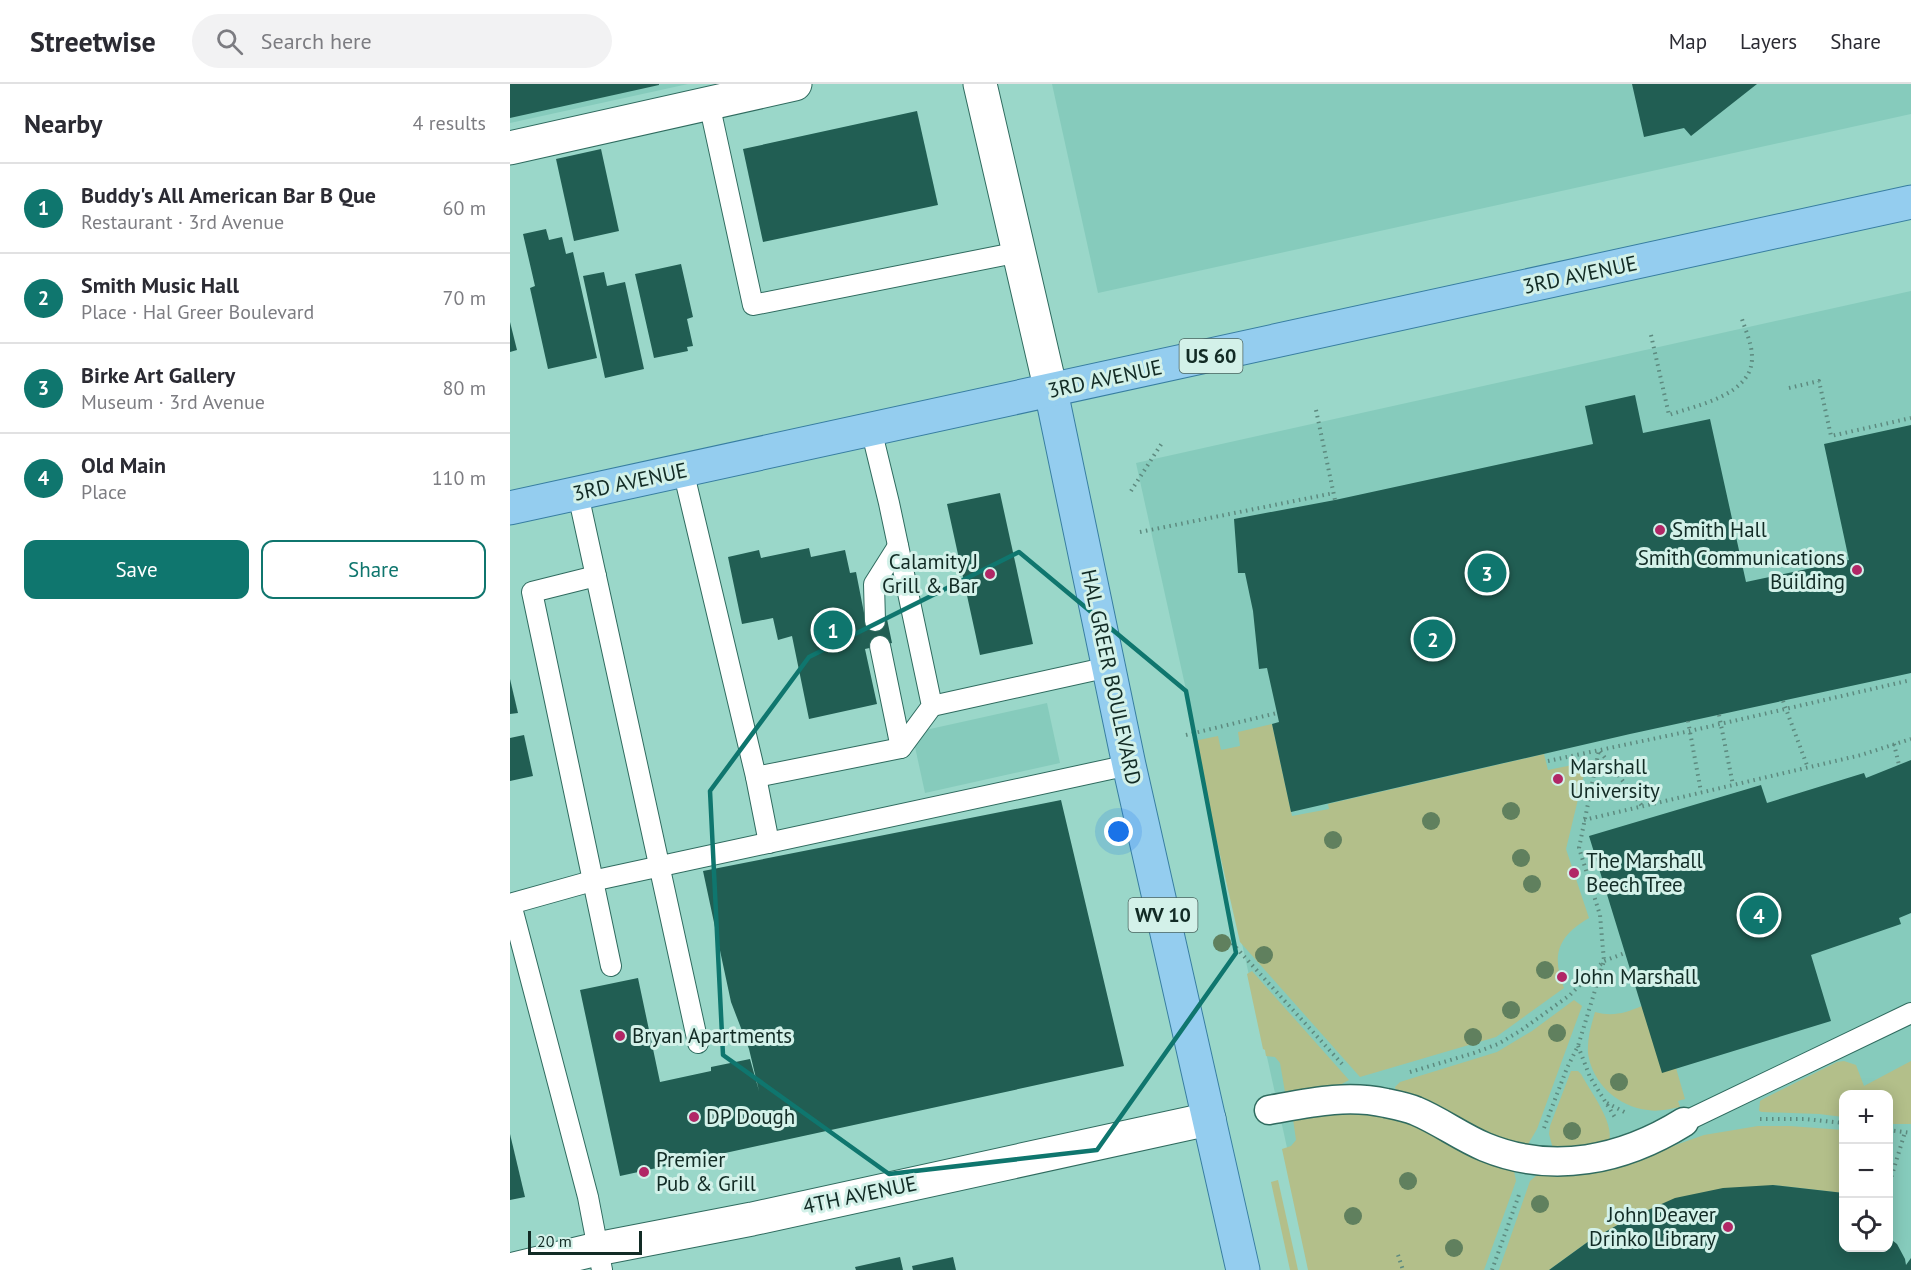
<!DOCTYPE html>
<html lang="en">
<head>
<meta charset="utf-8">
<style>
	:root { --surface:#fff; --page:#f2f2f3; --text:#2b2b33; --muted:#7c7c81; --line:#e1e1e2; --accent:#0f766e }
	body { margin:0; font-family:"PT Sans",sans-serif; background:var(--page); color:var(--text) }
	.controls { position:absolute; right:18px; bottom:18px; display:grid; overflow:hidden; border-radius:12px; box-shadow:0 3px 15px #0003 }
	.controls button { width:54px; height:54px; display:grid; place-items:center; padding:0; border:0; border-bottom:2px solid var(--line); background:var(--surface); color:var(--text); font:30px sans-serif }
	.scale { position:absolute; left:18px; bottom:15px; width:114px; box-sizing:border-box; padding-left:6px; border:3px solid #122b25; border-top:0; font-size:16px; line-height:21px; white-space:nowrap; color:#122b25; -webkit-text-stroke:4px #d3f1e9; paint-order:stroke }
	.you { position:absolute; left:609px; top:748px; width:21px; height:21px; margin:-15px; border:4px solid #fff; border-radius:50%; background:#1a73e8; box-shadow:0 0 0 9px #1a73e833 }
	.badge { display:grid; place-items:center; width:39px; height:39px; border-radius:50%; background:var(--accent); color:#fff; font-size:20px; font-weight:700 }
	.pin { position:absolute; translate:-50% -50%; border:3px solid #fff; box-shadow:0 2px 6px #0006 }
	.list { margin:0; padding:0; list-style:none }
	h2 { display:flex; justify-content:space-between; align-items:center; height:78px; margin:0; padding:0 24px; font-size:26px }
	h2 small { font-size:20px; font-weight:400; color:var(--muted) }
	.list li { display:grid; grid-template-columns:39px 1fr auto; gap:18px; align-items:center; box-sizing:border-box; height:90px; padding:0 24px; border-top:2px solid var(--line) }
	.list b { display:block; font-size:22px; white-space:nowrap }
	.list p { margin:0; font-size:20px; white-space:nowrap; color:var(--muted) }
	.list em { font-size:20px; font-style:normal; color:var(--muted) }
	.actions { display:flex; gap:12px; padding:18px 24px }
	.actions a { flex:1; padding:14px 0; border:2px solid var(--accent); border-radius:12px; text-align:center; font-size:21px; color:var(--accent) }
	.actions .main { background:var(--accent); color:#fff }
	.icon { flex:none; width:33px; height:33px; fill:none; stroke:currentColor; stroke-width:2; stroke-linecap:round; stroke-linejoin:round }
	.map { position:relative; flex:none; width:1401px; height:1186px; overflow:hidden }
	header { display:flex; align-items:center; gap:36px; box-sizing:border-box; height:84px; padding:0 30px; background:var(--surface); border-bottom:2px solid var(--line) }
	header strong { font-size:28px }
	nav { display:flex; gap:33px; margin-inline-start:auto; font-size:21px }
	.search { width:420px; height:54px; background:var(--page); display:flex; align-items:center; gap:15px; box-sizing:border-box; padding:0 21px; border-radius:33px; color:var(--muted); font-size:22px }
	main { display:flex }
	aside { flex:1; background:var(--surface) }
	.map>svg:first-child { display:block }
	.built { fill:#86cbbc; fill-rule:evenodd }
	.green { fill:#b3bf8a }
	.building { fill:#215e53 }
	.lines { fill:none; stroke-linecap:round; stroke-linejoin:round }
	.service-casing { stroke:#2f6b5f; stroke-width:22 }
	.pedestrian-casing { stroke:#2f6b5f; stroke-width:31 }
	.minor-casing { stroke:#2f6b5f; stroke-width:35 }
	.tertiary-casing { stroke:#2f6b5f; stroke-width:35 }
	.primary-casing { stroke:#387ea1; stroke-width:35 }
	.path { stroke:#5d8a7f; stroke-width:4; stroke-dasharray:1.5 4.5; stroke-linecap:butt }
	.service { stroke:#fff; stroke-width:20 }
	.pedestrian { stroke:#fff; stroke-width:28 }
	.minor { stroke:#fff; stroke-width:33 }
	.tertiary { stroke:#fff; stroke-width:33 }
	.primary { stroke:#94cdef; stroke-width:33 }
	.tree { fill:#60805e }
	.marked { fill:none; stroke:#0f766e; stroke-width:4.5; stroke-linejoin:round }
	.poi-dot { fill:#b12766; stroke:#d3f1e9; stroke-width:2 }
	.labels { text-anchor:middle; stroke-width:6; stroke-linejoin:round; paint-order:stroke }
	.shield { fill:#d3f1e9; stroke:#4c6660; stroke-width:1.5 }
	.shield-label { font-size:20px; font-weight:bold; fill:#122b25 }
	.street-label { font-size:21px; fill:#122b25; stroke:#d3f1e9 }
	.poi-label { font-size:21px; fill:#122b25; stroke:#d3f1e9; text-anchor:start }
</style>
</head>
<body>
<header>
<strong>Streetwise</strong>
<div class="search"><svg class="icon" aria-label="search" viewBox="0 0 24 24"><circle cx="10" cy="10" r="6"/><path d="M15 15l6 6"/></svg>Search here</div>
<nav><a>Map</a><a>Layers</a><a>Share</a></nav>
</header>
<main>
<aside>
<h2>Nearby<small>4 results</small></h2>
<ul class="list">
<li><span class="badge">1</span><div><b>Buddy's All American Bar B Que</b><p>Restaurant · 3rd Avenue</p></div><em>60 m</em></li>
<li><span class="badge">2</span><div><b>Smith Music Hall</b><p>Place · Hal Greer Boulevard</p></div><em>70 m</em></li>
<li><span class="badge">3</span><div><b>Birke Art Gallery</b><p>Museum · 3rd Avenue</p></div><em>80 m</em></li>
<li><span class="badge">4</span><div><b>Old Main</b><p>Place</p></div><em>110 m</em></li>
</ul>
<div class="actions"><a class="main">Save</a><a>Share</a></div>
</aside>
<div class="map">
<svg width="1401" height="1186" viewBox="0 0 1401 1186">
	<rect width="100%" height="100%" fill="#9ad7c9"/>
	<g class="built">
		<polygon points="0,0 178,0 0,39"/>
		<polygon points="542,0 1401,0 1401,30 588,209"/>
		<path d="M1401 207V1186H804L626 379ZM1334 1010H1378V1164H1334Z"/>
		<polygon points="537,619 550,679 415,709 402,649"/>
	</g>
	<g class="green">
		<path d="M762 640 782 732 819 725 818 720 1034 670 1038 686 1077 678 1056 765 1079 834C1048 852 1041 871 1054 904L986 953 850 993 730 858 684 657 708 652 711 666 730 662 728 648Z"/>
		<polygon points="742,887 839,996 830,1001 775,1008 770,979 765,973 756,972 755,966 753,965 737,890"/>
		<polygon points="1064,916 1072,922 1027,1045 1017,1062 987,1054 886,1007 885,1003 890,998 987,968 1022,947"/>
		<path d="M1132 922 1166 984 1175 1015 1168 1017 1170 1023C1159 1025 1148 1028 1138 1026 1108 1023 1082 999 1078 969 1077 955 1081 942 1085 928 1103 933 1115 929 1132 922Z"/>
		<polygon points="1334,977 1346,981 1354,1002 1401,977 1401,1040 1379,1040 1378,1010 1334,1010 1333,1033 1309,1030 1252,1028 1249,1027 1250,1017 1255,1014 1327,978"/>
		<path d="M1061 987H1068L1071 990C1080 1007 1105 1039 1099 1058L1078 1063 1043 1065 1039 1050 1040 1042Z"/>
		<polygon points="815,1029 853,1029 886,1035 919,1048 976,1078 1004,1087 1006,1097 974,1186 798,1186 772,1065 781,1062 786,1056 783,1035"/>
		<polygon points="1248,1042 1280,1042 1333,1046 1333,1109 1263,1101 1120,1134 1079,1157 1039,1186 989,1186 1020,1097 1027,1091 1070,1091 1089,1088 1194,1051"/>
		<polygon points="768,1096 788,1186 780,1186 761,1098"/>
	</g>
	<g class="building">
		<polygon points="0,0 149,0 149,1 0,34"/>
		<polygon points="1122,0 1247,0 1181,52 1174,44 1134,53"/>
		<polygon points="407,27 428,121 253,158 233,65"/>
		<polygon points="91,65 109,147 64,157 46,75"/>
		<polygon points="36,145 39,156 52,153 56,170 63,168 87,274 38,285 20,204 25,202 13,150"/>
		<polygon points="171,180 183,233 177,235 183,262 177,263 178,267 144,274 125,190"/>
		<polygon points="94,188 97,202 115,198 134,285 95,294 73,192"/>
		<polygon points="0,238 7,266 0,268"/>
		<polygon points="1125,311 1133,349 1200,335 1236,498 1339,476 1314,360 1401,341 1401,589 1120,650 781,728 762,640 769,638 757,584 749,585 743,527 735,489 728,489 724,435 825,416 1083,360 1075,322"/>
		<polygon points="490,409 523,560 470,571 437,420"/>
		<polygon points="299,464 301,473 335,466 340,489 346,488 356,539 377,535 382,559 355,565 367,620 299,635 282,552 268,556 263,534 232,540 218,473 249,466 251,474"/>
		<polygon points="0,595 8,629 0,630"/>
		<polygon points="14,651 23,692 0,697 0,654"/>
		<polygon points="1401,676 1401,829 1389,834 1391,840 1301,871 1321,937 1152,989 1079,752 1251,701 1257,719 1354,689 1356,694"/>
		<polygon points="551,716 614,982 110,1092 70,906 128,894 150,998 201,987 201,983 240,975 249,1007 239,965 221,918 193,787"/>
		<polygon points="0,1050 15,1113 0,1116"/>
		<polygon points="1263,1101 1334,1109 1334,1164 1378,1164 1378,1153 1387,1160 1395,1175 1396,1181 1401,1174 1401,1186 1039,1186 1079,1157 1120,1134 1165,1114 1213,1104"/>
		<polygon points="390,1173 393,1186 346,1186 345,1183"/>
		<polygon points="443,1173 446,1186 403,1186 402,1182"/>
	</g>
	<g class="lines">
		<defs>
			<g id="service">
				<polyline points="199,19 243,221 509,168"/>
				<polyline points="173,386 246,693 391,664 422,622 379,419 361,345"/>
				<polyline points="68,410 188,959"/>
				<polyline points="86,492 22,508 101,882"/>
				<polyline points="365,537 364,500 388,462"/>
				<polyline points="370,562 391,664"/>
				<polyline points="422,622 599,583"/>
				<polyline points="246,693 259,759"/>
				<polyline points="0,820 82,797 619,681"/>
				<polyline points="1,820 78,1113 92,1186"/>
				<polyline points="1174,1038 1401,929"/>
			</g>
			<path id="pedestrian" d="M759 1026C798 1019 836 1010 876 1019 886 1021 897 1023 906 1027 930 1037 951 1053 975 1063 1043 1091 1113 1076 1174 1038"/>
			<g id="minor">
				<polyline points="470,0 541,307"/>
				<polyline points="0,64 285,0"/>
			</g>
			<polyline id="tertiary" points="0,1186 87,1165 242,1135 699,1035"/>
			<g id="primary">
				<polyline points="541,307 619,681 733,1186"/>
				<polyline points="0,424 1401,118"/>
			</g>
		</defs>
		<use href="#service" class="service-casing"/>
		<use href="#pedestrian" class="pedestrian-casing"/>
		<use href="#minor" class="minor-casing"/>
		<use href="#tertiary" class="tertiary-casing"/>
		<use href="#primary" class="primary-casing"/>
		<g class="path">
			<path d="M1141 251 1159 331C1187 321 1243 311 1242 273 1242 260 1235 245 1231 232"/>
			<polyline points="1279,304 1309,297 1321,352 1401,334"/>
			<polyline points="806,326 825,416"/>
			<polyline points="621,407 652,359"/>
			<polyline points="630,448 824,409"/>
			<polyline points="1273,617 1298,684"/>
			<polyline points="1209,631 1223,701"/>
			<polyline points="1178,637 1191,708"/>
			<polyline points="676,651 767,629"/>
			<polyline points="1384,660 1389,681"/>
			<polyline points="1038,677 1180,647 1401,596"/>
			<polyline points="1074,736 1351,671 1401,655"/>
			<polyline points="722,859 833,981"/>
			<polyline points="1068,962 1080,993 1106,1035"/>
			<polyline points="900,988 964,969 988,960 1010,947 1060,911 1094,877 1115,869"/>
			<polyline points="1097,1019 1118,1030"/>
			<polyline points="1250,1035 1295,1035 1334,1039"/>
			<polyline points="1034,1044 1057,984 1068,962 1094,877 1090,831 1069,764 1089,666 1132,722"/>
			<polyline points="1378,1046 1401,1049"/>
			<polyline points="1378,1104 1395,1048"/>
			<polyline points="888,1171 893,1186"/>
			<polyline points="982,1186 1010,1108"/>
		</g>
		<use href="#service" class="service"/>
		<use href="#pedestrian" class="pedestrian"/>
		<use href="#minor" class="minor"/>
		<use href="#tertiary" class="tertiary"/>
		<use href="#primary" class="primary"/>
	</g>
	<g class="tree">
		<circle cx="1001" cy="727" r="9"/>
		<circle cx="921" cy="737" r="9"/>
		<circle cx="823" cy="756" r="9"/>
		<circle cx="1011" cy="774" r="9"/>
		<circle cx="1022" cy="800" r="9"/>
		<circle cx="712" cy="859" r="9"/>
		<circle cx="754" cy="871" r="9"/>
		<circle cx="1035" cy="886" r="9"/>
		<circle cx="1001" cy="926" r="9"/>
		<circle cx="1047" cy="949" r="9"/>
		<circle cx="963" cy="953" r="9"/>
		<circle cx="1109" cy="998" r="9"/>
		<circle cx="1062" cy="1047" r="9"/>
		<circle cx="898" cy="1097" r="9"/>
		<circle cx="1030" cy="1120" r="9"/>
		<circle cx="843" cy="1132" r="9"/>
		<circle cx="944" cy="1164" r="9"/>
	</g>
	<path class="marked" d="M509 468 676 607 726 869 587 1066 379 1090 213 971 200 707 299 573Z"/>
	<g class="poi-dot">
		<circle cx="1150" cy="446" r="6"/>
		<circle cx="1347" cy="486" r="6"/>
		<circle cx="480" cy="490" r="6"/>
		<circle cx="1048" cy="695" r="6"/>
		<circle cx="1064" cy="789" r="6"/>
		<circle cx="1052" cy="893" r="6"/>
		<circle cx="110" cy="952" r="6"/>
		<circle cx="184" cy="1033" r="6"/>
		<circle cx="134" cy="1088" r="6"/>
		<circle cx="1218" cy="1143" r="6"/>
	</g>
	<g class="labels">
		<g class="shield">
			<rect x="669.5" y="255" width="63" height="34" rx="4.5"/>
			<rect x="618.5" y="814" width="69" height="34" rx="4.5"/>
		</g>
		<g class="shield-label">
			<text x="701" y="279">US 60</text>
			<text x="653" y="838">WV 10</text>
		</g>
		<g class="street-label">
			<text transform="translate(1070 191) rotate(-12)" y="7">3RD AVENUE</text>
			<text transform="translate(595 295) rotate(-12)" y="7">3RD AVENUE</text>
			<text transform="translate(120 398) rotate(-12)" y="7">3RD AVENUE</text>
			<text transform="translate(601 593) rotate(78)" y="7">HAL GREER BOULEVARD</text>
			<text transform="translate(350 1111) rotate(-12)" y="7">4TH AVENUE</text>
		</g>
		<g class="poi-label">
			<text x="1162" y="453">Smith Hall</text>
			<text x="1335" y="481" text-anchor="end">Smith Communications<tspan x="1335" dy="24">Building</tspan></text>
			<text x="468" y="485" text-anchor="end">Calamity J<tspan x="468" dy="24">Grill &amp; Bar</tspan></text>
			<text x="1060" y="690">Marshall<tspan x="1060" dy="24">University</tspan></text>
			<text x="1076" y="784">The Marshall<tspan x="1076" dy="24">Beech Tree</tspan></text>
			<text x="1064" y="900">John Marshall</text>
			<text x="122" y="959">Bryan Apartments</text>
			<text x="196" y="1040">DP Dough</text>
			<text x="146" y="1083">Premier<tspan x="146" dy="24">Pub &amp; Grill</tspan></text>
			<text x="1206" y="1138" text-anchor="end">John Deaver<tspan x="1206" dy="24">Drinko Library</tspan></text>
		</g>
	</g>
</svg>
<div class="controls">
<button>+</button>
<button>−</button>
<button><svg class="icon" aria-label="locate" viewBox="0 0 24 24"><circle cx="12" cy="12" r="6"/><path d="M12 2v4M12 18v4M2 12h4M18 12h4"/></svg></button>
</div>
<div class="scale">20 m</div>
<div class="you"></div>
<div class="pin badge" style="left:323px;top:546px">1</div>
<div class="pin badge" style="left:923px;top:555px">2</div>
<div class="pin badge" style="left:977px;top:489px">3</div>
<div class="pin badge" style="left:1249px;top:831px">4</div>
</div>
</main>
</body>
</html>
